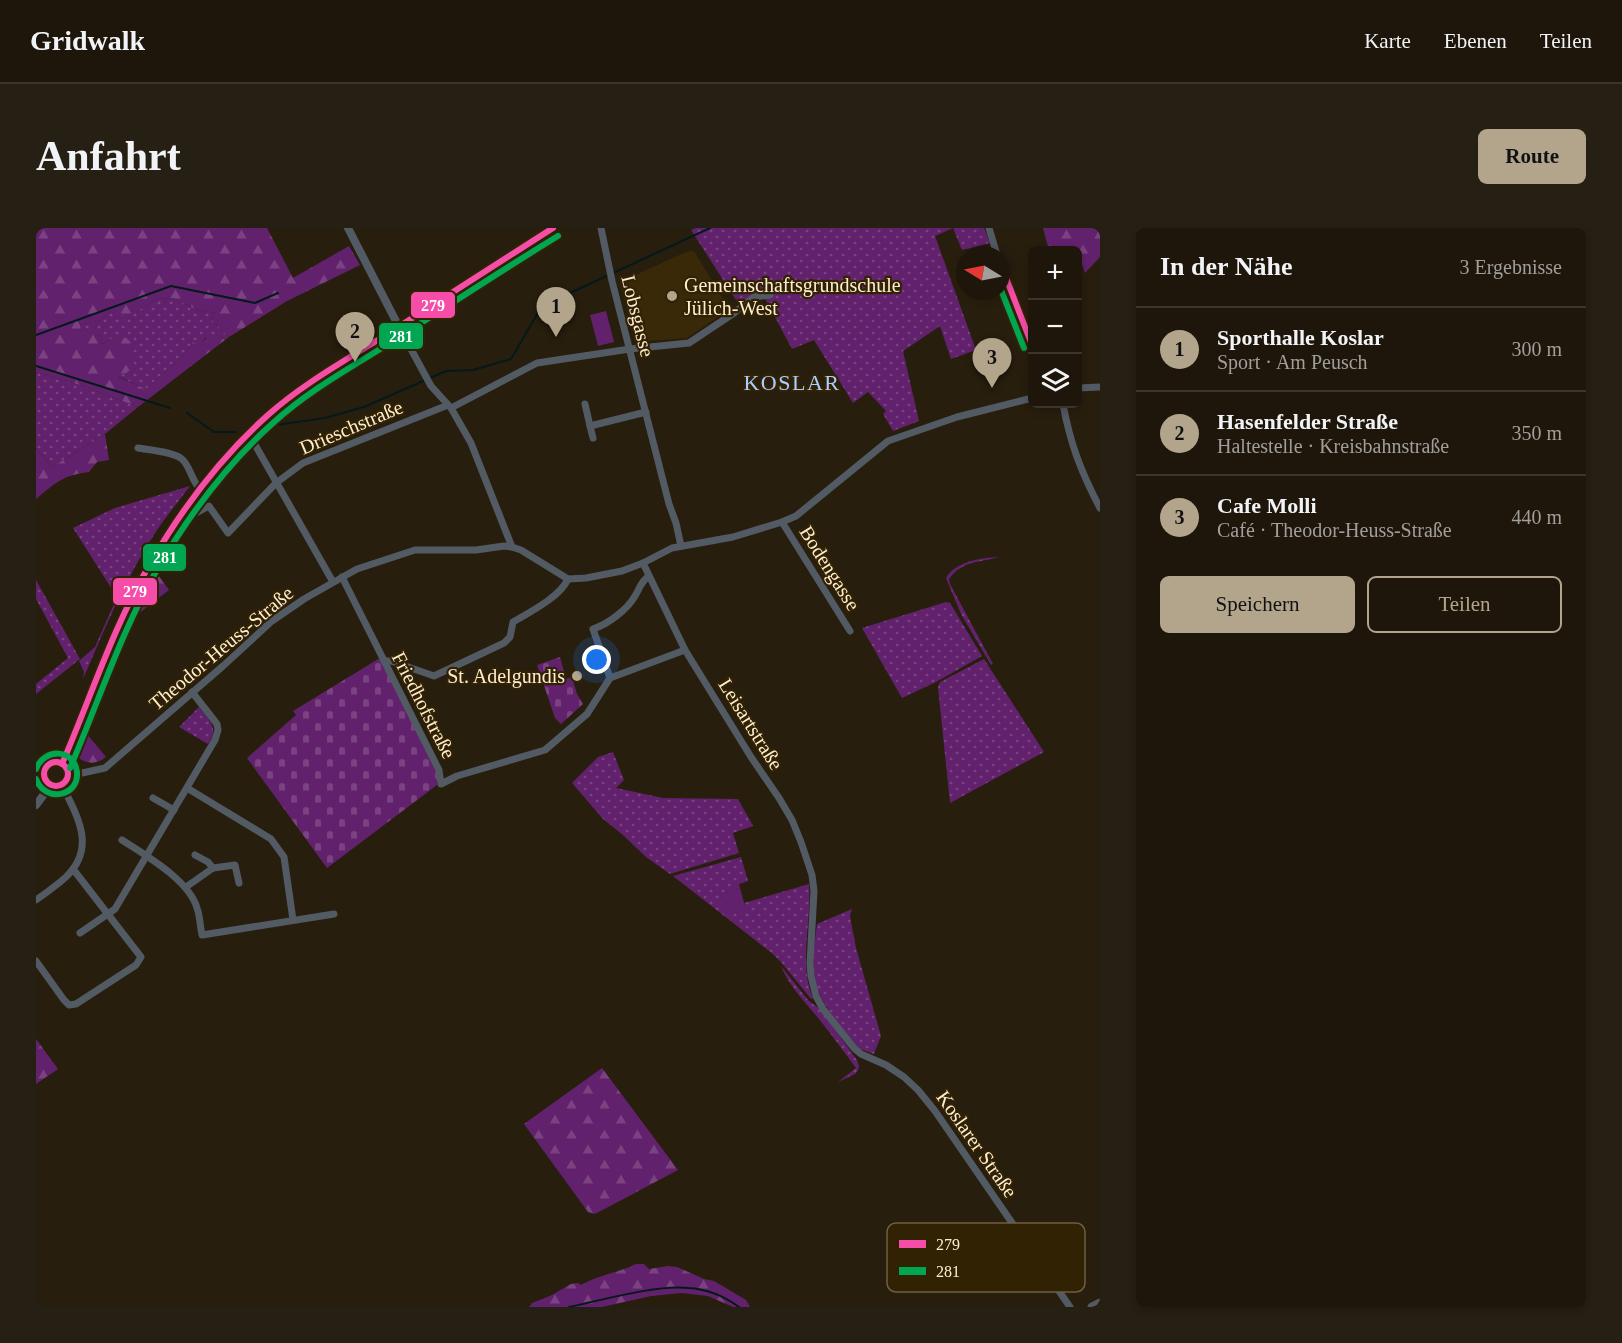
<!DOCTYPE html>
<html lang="de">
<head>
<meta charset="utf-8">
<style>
	:root { --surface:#1e160a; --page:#261f13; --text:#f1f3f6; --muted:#a19f9c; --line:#3c352b; --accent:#b3a58c }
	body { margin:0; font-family:"Times New Roman",serif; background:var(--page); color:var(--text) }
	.controls { position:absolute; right:18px; top:18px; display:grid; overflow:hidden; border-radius:9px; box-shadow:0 3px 9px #0003 }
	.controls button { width:54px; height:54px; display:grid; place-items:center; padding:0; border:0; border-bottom:2px solid var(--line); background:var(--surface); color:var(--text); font:30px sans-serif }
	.compass { position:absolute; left:920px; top:18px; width:54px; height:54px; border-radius:50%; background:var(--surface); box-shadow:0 3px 9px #0003; rotate:280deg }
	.you { position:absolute; left:561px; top:432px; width:21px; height:21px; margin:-15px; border:4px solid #fff; border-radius:50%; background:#1a73e8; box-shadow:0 0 0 9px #1a73e833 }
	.badge { display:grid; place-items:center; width:39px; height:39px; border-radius:50%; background:var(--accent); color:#111; font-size:20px; font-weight:700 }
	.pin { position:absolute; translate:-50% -50px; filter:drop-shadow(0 2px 3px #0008) }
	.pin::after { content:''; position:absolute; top:32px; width:21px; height:18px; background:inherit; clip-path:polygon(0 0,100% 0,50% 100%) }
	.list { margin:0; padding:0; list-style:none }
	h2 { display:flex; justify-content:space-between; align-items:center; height:78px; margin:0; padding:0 24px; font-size:26px }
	h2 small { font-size:20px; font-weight:400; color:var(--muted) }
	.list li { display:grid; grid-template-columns:39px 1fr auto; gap:18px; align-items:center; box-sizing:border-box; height:84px; padding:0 24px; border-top:2px solid var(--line) }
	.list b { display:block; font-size:22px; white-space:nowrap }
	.list p { margin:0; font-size:20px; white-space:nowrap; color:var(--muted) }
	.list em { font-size:20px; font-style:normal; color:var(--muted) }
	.actions { display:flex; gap:12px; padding:18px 24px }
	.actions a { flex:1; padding:14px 0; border:2px solid var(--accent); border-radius:9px; text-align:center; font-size:21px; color:var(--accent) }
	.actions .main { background:var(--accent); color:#111 }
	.icon { flex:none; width:33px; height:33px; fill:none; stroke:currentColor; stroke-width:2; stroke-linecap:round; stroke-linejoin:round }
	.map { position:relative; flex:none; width:1064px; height:1079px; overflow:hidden; border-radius:9px }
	header { display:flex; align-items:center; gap:36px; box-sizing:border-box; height:84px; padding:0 30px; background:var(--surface); border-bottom:2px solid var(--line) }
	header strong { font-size:28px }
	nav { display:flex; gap:33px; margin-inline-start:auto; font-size:21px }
	.intro { display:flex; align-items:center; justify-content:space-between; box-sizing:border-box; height:144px; padding:0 36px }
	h1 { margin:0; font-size:42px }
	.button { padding:15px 27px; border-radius:9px; background:var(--accent); color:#111; font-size:21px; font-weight:700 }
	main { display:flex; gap:36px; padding:0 36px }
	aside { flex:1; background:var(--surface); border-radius:9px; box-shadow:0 3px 9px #0003 }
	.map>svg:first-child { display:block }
	.built { fill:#3a2908 }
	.green { fill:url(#green-dots) }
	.forest { fill:url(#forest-firs) }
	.cemetery { fill:url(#cemetery-stones) }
	.pitch { fill:#62216d }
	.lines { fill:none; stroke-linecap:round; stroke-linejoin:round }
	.stream { stroke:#04191a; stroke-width:2 }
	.minor { stroke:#525a64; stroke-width:7 }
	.tertiary { stroke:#525a64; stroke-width:8 }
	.secondary { stroke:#555a62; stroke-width:9 }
	.bus-1-casing { stroke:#322204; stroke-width:10 }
	.bus-2-casing { stroke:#322204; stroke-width:10 }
	.bus-1 { stroke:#f54da8; stroke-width:6 }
	.bus-2 { stroke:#00a651; stroke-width:6 }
	.poi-dot { fill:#b3a58c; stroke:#322204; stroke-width:2 }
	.labels { text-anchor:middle; stroke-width:4.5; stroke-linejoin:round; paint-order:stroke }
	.poi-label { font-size:20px; fill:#feedd0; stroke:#322204; text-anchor:start }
	.street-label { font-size:20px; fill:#feedd0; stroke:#322204 }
	.quarter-label { font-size:22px; letter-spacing:1.5px; fill:#acccff; stroke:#322204 }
	.key { fill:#322204; stroke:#6f5f41; stroke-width:1.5 }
	.key-label { font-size:16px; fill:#feedd0 }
	.line-badge { stroke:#322204; stroke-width:2 }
	.badge-label { font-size:16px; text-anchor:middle; font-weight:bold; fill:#fff }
</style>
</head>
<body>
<header>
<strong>Gridwalk</strong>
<nav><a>Karte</a><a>Ebenen</a><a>Teilen</a></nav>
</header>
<div class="intro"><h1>Anfahrt</h1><a class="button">Route</a></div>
<main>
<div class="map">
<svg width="1064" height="1079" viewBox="0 0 1064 1079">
	<defs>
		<pattern id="green-dots" width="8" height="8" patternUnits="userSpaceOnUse" patternTransform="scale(1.5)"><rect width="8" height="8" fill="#62216d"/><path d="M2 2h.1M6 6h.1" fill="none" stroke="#7a4281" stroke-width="1.8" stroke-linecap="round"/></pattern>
		<pattern id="forest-firs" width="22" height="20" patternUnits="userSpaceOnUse" patternTransform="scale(1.5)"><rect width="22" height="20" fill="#62216d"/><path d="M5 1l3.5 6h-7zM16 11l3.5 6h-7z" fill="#7a4281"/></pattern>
		<pattern id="cemetery-stones" width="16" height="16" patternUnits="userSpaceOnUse" patternTransform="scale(1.5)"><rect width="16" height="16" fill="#62216d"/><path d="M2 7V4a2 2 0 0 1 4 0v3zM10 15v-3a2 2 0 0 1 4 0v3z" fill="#7a4281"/></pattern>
	</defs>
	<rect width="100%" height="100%" fill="#281e0e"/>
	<polygon class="built" points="658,23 693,81 651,110 599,114 584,54 650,24"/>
	<g class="green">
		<polygon points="660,0 948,0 954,15 926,22 917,0 899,8 940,122 915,131 904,98 867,123 883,193 857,203 847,186 850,183 832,164 817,175 778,112 756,121 725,63 702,75 655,2"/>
		<polygon points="137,70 159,81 179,85 176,92 193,109 189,112 186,109 169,110 163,118 157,114 148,127 110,161 81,148 90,145 79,109 66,116 62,106 52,105 46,107 44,97 65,92 74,83 100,84 121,71"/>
		<polygon points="0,144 44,157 102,179 69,206 16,239 0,220"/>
		<path d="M154 258C143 273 131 287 121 302 90 349 69 400 47 451L48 444 43 433 59 419 81 369 37 300 79 280Z"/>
		<path d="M963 329C943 335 927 332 913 351L914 356 957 436 955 437 925 386 910 350C920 333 945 330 963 329Z"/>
		<polygon points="0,352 44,431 0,466 0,456 32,430 0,371"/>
		<path d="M101 368 111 379 93 393 41 529 37 527C56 473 75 419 101 368Z"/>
		<polygon points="910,374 914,375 946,428 900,454 866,470 826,400"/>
		<polygon points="948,431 1008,524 914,575 902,459 904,454"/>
		<path d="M163 479C173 493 184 500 172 516L143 499Z"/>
		<polygon points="577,524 588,552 580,560 627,570 702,571 717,598 697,605 703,625 634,646 610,629 587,607 567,591 536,555 562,529"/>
		<path d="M705 629 712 653 703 656 704 660 685 667 709 682 708 675 773 656C776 693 762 736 777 770L775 771 745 734 737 726 637 648Z"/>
		<path d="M816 681 814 688 820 720 845 808 838 826 824 821 820 817C809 803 795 788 786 771 773 748 778 720 781 696Z"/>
		<path d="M745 738 772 772 785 782 821 832 823 838 822 842 819 846 802 854 820 840C808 824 796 807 783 791 769 774 753 758 745 738Z"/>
	</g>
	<g class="forest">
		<path d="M0 0H231L257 50 313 18 324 37 251 73 193 109 176 92 179 85 159 81 137 70 121 71 100 84 87 88 74 83 65 92 44 97 46 107 57 102 62 106 66 116C70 114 76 110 80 109 98 105 99 127 98 139L90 145 82 149 110 161 148 127 157 114 163 117C171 108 179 103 189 112L102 179 44 157 0 144Z"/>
		<polygon points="1007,0 1064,0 1064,29 1049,45 1045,33 1042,35 1042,22 1013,22"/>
		<path d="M69 206 73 232 61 234 53 244C25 248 21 254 0 271V220L16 239Z"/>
		<polygon points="117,340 133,362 111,379 101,368"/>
		<path d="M50 505 70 529C60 537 51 536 41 529Z"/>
		<polygon points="0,811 22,841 0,856"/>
		<polygon points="566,840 642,942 559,986 552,984 488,896"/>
		<path d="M600 1036H608L613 1041 632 1038 641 1039 668 1051 678 1053 710 1072 714 1079H697L672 1068 646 1065 615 1068 566 1079H493L496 1075 514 1068 535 1056 542 1055 545 1057C562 1047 582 1045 600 1036Z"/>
	</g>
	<g class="cemetery">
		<polygon points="524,429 530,451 536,449 541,466 547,476 525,496 519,490 501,437"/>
		<polygon points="344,430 402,544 401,557 291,640 211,530 260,487 257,483"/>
	</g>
	<g class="pitch">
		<polygon points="570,83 578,114 562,118 554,87"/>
		<polygon points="704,660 710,682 692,686 688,683 684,667"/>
	</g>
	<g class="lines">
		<g class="stream">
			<polyline points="0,107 135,58 219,75 242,65"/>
			<polyline points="0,138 134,180"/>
			<polyline points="151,185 178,204 200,204"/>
			<polyline points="233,198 289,190 328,179 410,143 437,142 475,131 506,78 674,0"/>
			<path d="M533 1079C567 1072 618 1057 652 1060 671 1061 688 1068 703 1079"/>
		</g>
		<g class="minor">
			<polyline points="565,0 576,53 633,276 640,295 645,318"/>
			<polyline points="953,0 961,27"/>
			<polyline points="965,37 996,117"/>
			<polyline points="363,99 395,158 415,180 435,215 476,319"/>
			<polyline points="1042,160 1064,159"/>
			<polyline points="549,176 554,198 610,184"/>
			<path d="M1027 176C1034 215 1045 244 1064 280"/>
			<polyline points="415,180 501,135 594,121 653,115 698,85 718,69 734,67"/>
			<polyline points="554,198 557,210"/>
			<polyline points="213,206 297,354"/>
			<path d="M102 220C113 222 140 224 147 232 155 241 156 253 164 261"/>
			<polyline points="162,284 173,278 192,305 240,255 267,235 412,177"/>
			<polyline points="746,294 814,403"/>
			<polyline points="607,335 649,422 715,529 743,570 756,592 765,614 776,647 778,663 774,735 775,748 780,768 787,781 818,820 825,826 850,837 868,849 882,862 899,883 1034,1079"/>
			<polyline points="306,349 403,542 405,556 421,548 509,522 551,486 574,450 649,422"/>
			<path d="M348 433H355L398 448 468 415 474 409 477 394C494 384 524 369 532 351"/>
			<path d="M574 450 557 401C572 396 591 382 599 368 604 360 605 353 613 348"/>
			<polyline points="32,545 46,545 69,540 187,438 236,393 268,371 321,341 379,322 440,322 468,318 476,319 485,322 532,351 550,350 586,343 607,335 636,320 697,309 746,294 760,288 852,213 921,189 996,170"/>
			<polyline points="151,560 235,611 248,629 257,692"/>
			<polyline points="117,570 138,582"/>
			<path d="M86 612C109 627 153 652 161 680 164 688 164 698 166 707L298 686"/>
			<polyline points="159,627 172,634 177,640"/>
			<polyline points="150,659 177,640 199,637 203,655"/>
			<path d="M0 672C10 665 21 657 30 649 61 619 41 588 26 557"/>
			<polyline points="44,705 79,681 179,512 182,502 181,496 156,464"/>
			<polyline points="0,733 28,772 33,777 40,776 100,737 105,729 37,641"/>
		</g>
		<g class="tertiary">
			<polyline points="312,0 363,99"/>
			<circle cx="20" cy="546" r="12"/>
			<path d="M26 536C56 470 76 400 114 336 145 284 186 228 232 187 272 152 319 127 364 98 415 66 465 32 517 0"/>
			<polyline points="0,577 15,557"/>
		</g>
		<polyline class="secondary" points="1056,1079 1064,1075"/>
		<defs>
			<g id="bus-1">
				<polyline points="965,37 996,117"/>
				<circle cx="20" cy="546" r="12"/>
				<path d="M26 536C55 469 77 399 114 336 145 282 185 229 232 187 269 154 314 130 356 103 410 69 463 34 517 0"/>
			</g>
			<g id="bus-2">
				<polyline points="965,62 988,120"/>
				<path d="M34 540C63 473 85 403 122 340 153 287 191 236 237 195 273 162 316 139 357 113 412 78 466 42 522 8"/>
				<path d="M0 541C8 520 38 520 41 544 43 569 9 575 0 551"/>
			</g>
		</defs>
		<use href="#bus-1" class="bus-1-casing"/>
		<use href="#bus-2" class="bus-2-casing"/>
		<use href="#bus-1" class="bus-1"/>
		<use href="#bus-2" class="bus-2"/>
	</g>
	<g class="poi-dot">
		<circle cx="636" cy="68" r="6"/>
		<circle cx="541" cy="448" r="6"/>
	</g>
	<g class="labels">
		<g class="poi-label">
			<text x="648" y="64">Gemeinschaftsgrundschule<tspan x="648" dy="23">Jülich-West</tspan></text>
			<text x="529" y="455" text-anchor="end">St. Adelgundis</text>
		</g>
		<g class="street-label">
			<text transform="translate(602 88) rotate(76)" y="7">Lobsgasse</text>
			<text transform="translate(315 199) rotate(-23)" y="7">Drieschstraße</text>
			<text transform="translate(794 340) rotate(58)" y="7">Bodengasse</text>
			<text transform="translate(185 420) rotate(-40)" y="7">Theodor-Heuss-Straße</text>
			<text transform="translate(388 477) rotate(63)" y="7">Friedhofstraße</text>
			<text transform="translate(715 496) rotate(58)" y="7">Leisartstraße</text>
			<text transform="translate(941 916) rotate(55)" y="7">Koslarer Straße</text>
		</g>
		<g class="quarter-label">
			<text x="756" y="162">KOSLAR</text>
		</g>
	</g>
	<rect x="851" y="995" width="198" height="69" rx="9" class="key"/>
	<rect x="863" y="1012" width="27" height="8" fill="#f54da8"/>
	<rect x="863" y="1039" width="27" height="8" fill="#00a651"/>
	<g class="key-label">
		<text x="900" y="1022">279</text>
		<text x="900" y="1049">281</text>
	</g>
	<g class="line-badge">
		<rect x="374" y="63" width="46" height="28" rx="6" fill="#f54da8"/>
		<rect x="342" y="94" width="46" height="28" rx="6" fill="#00a651"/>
		<rect x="106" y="315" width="45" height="29" rx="6" fill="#00a651"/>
		<rect x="76" y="349" width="46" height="29" rx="6" fill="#f54da8"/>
	</g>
	<g class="badge-label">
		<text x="397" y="83">279</text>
		<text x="365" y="114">281</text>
		<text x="129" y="335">281</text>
		<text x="99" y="369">279</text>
	</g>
</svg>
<div class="controls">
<button>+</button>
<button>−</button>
<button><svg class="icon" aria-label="layers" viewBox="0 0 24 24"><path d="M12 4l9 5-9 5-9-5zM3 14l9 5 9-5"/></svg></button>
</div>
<svg class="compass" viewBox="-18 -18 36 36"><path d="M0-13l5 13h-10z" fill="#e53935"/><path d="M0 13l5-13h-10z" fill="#a19f9c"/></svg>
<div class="you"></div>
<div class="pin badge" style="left:520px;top:109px">1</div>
<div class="pin badge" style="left:319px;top:134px">2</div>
<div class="pin badge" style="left:956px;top:160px">3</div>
</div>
<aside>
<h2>In der Nähe<small>3 Ergebnisse</small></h2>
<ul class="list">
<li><span class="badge">1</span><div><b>Sporthalle Koslar</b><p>Sport · Am Peusch</p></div><em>300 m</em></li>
<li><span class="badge">2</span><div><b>Hasenfelder Straße</b><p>Haltestelle · Kreisbahnstraße</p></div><em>350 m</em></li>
<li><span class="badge">3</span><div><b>Cafe Molli</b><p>Café · Theodor-Heuss-Straße</p></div><em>440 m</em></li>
</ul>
<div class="actions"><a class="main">Speichern</a><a>Teilen</a></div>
</aside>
</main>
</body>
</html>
